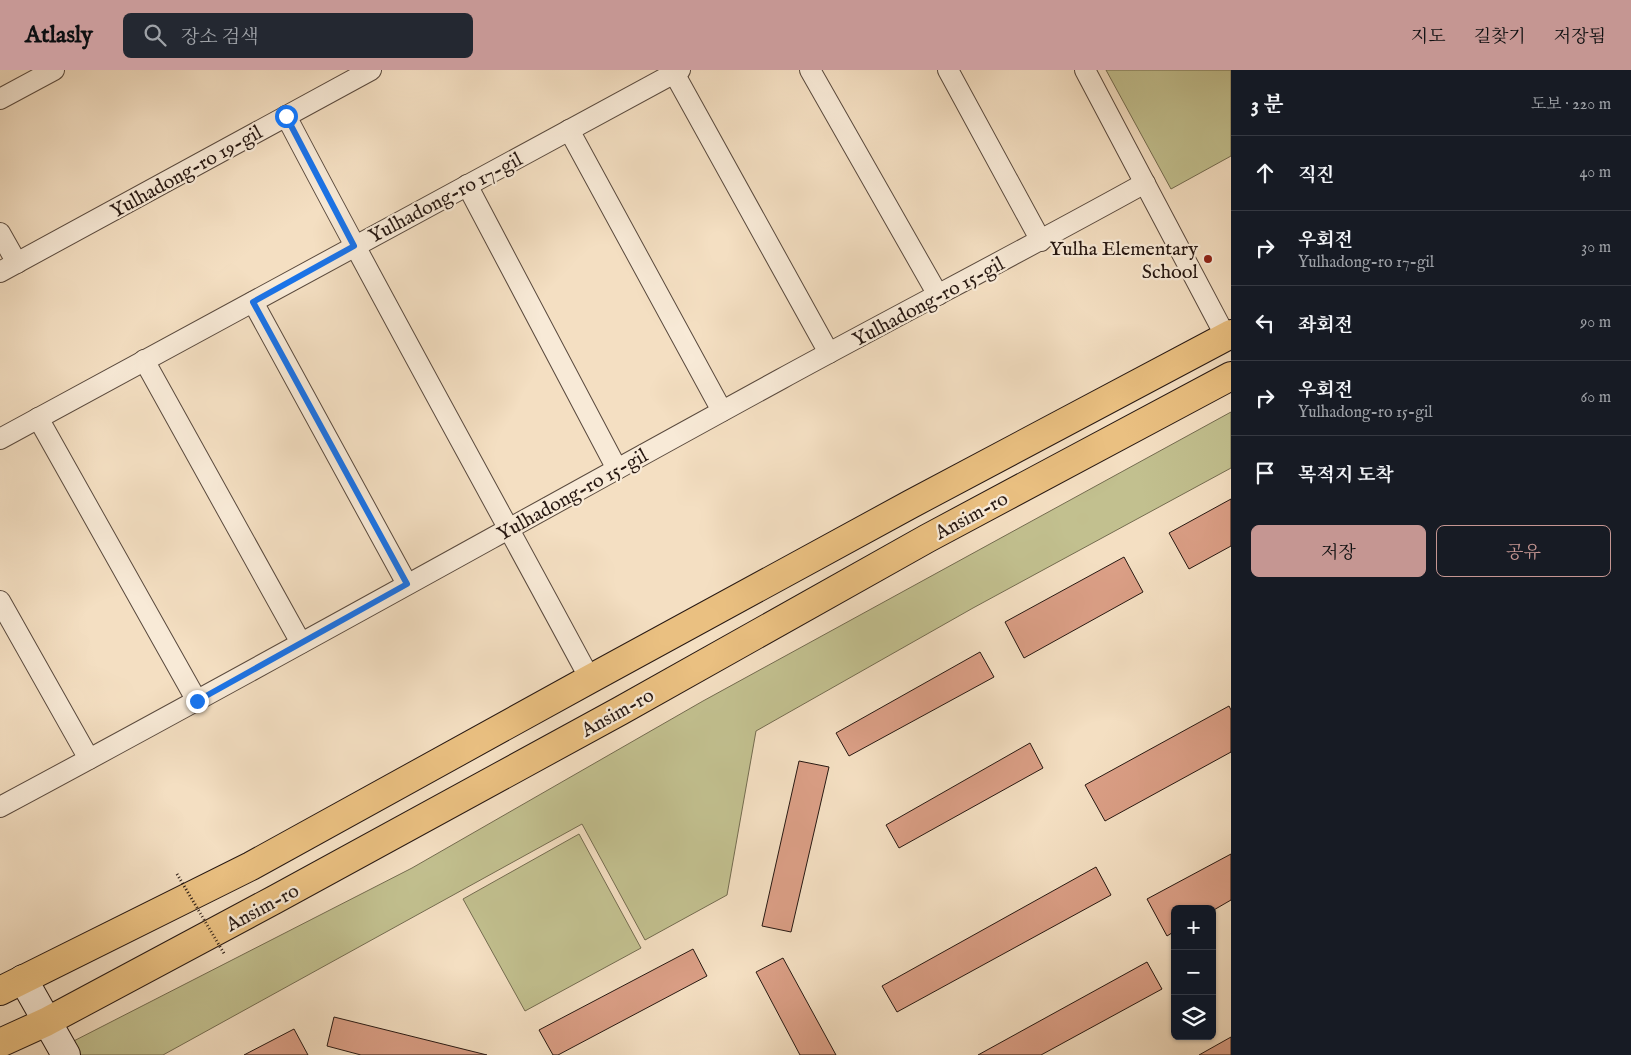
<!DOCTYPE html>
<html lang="ko">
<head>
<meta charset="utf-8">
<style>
	:root { --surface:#171b24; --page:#242831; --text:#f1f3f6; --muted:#9ea1a6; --line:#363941; --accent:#c59692 }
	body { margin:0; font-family:"IM FELL English","Noto Serif KR",serif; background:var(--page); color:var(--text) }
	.controls { position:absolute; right:15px; bottom:15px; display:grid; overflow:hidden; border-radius:8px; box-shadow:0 1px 4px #0004 }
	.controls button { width:45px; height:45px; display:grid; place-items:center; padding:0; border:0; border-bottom:1px solid var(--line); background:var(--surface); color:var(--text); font:25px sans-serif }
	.stop { position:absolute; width:15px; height:15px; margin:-11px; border:4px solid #1a73e8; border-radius:50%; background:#fff }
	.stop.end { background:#1a73e8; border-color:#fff; box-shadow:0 1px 5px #0008 }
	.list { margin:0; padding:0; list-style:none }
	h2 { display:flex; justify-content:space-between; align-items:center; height:65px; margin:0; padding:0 20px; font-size:21px }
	h2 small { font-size:16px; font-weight:400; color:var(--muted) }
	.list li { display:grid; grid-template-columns:32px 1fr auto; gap:15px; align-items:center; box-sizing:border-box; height:75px; padding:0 20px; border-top:1px solid var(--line) }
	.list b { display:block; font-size:19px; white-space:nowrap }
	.list p { margin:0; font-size:16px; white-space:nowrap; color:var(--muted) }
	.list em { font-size:16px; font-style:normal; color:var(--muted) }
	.actions { display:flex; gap:10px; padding:15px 20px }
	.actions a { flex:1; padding:11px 0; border:1px solid var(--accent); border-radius:8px; text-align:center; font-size:18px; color:var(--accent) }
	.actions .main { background:var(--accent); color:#111 }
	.icon { flex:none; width:28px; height:28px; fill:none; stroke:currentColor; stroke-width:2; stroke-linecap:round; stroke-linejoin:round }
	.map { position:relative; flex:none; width:1231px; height:985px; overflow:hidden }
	header { display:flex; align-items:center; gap:30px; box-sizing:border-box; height:70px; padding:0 25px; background:var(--accent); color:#111 }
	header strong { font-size:24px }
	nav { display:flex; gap:28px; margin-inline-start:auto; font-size:18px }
	.search { width:350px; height:45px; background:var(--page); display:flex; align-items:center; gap:12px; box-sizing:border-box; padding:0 18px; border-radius:8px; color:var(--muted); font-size:19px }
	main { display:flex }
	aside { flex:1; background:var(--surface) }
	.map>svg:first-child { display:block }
	.green { fill:#c2c08f; stroke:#746c50 }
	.building { fill:#db9f86; stroke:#271812 }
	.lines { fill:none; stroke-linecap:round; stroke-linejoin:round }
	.street-casing { stroke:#5a4a3e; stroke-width:22 }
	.secondary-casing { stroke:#271812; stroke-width:30 }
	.primary-casing { stroke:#271812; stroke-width:30 }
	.street { stroke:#f8ead7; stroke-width:20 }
	.secondary { stroke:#f8ead7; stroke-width:28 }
	.primary { stroke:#eac081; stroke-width:28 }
	.path-bridge { stroke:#271812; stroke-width:3; stroke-dasharray:1 2.5; stroke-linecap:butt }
	.route { stroke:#1a73e8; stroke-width:6 }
	.poi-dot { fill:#8f2418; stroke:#f8ead7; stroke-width:2 }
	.labels { text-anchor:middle; stroke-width:4.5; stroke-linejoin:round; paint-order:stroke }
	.street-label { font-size:20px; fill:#271812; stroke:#f8ead7 }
	.poi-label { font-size:20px; fill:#271812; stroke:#f8ead7; text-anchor:end }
</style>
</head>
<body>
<header>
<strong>Atlasly</strong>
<div class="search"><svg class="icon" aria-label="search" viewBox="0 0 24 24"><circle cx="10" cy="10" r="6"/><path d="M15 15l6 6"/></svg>장소 검색</div>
<nav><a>지도</a><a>길찾기</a><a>저장됨</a></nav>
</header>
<main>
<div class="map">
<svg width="1231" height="985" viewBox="0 0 1231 985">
	<rect width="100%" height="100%" fill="#f4dfc2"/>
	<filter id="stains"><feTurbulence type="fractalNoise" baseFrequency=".004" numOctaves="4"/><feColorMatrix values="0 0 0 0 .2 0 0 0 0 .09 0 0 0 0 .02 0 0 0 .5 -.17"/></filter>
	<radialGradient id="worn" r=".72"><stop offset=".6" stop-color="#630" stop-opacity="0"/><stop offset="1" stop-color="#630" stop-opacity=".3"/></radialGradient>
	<g class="green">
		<polygon points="1106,0 1231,0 1231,86 1171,119"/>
		<polygon points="1231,342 1231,398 973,538 756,661 727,825 645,870 582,754 163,985 66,985 62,977 412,798 703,631"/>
		<polygon points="579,764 641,878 525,941 463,829"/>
	</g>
	<g class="building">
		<polygon points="1231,429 1231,476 1189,499 1169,463"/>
		<polygon points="1124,487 1143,522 1024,588 1005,552"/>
		<polygon points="980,582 994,607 849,686 836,663"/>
		<polygon points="1229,636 1231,640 1231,682 1105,751 1085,715"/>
		<polygon points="1030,673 1043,698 899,778 886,755"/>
		<polygon points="799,691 829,697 791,862 762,856"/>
		<polygon points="1231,784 1231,830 1212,841 1212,839 1175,839 1175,861 1167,866 1147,829"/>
		<polygon points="1096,797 1111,825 897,942 882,916"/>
		<polygon points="693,879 707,906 558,985 553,985 539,960"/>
		<polygon points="783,888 836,985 800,985 756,902"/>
		<polygon points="1147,892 1162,919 1041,985 978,985"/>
		<polygon points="334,947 487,985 361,985 327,976"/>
		<polygon points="294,959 308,985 244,985"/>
		<polygon points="1231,967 1231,985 1199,985"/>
	</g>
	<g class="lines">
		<defs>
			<g id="street">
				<polyline points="810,0 938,225"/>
				<polyline points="948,0 1041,171"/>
				<polyline points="1085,0 1226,267"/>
				<polyline points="674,3 829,283"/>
				<polyline points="0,29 54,0"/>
				<path d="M286 46C385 235 489 421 590 609"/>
				<polyline points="569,60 722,341"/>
				<polyline points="467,115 617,399"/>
				<polyline points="0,163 17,193"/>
				<polyline points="0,202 371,0"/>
				<polyline points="253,232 407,514"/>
				<polyline points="144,290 301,573"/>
				<polyline points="38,348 197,631"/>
				<polyline points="0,369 680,0"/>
				<polyline points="0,531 89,689"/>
				<path d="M0 737C262 597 521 451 781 309 902 243 1024 180 1145 113"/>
			</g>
			<polyline id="secondary" points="23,909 66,985"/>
			<g id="primary">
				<polyline points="0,921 251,796 590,609 911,434 1231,264"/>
				<polyline points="0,973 46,952 274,830 620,641 928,468 1231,306"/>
			</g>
		</defs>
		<use href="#street" class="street-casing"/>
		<use href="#secondary" class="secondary-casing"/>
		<use href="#primary" class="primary-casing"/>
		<use href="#street" class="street"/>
		<use href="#secondary" class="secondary"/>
		<use href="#primary" class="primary"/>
		<polyline class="path-bridge" points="177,804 225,885"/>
	</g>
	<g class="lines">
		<polyline class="route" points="197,631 407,514 253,232 354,176 286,46"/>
	</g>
	<circle class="poi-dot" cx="1208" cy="189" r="5"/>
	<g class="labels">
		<g class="street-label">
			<text transform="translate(186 101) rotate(-29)" y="7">Yulhadong-ro 19-gil</text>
			<text transform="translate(445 127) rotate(-28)" y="7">Yulhadong-ro 17-gil</text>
			<text transform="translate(928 231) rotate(-28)" y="7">Yulhadong-ro 15-gil</text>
			<text transform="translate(572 424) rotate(-29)" y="7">Yulhadong-ro 15-gil</text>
			<text transform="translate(971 445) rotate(-28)" y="7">Ansim-ro</text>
			<text transform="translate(617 642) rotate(-29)" y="7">Ansim-ro</text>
			<text transform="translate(262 837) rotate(-28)" y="7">Ansim-ro</text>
		</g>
		<g class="poi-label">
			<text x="1198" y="185">Yulha Elementary<tspan x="1198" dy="23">School</tspan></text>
		</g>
	</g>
	<rect width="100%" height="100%" filter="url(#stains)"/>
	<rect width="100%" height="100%" fill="url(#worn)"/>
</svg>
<div class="controls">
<button>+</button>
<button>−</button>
<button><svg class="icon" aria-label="layers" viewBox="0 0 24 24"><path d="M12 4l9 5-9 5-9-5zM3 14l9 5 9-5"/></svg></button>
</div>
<div class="stop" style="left:286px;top:46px"></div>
<div class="stop end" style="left:197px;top:631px"></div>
</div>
<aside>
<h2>3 분<small>도보 · 220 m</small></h2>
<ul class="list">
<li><svg class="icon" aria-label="ahead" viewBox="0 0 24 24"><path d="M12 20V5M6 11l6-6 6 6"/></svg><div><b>직진</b></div><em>40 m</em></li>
<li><svg class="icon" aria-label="right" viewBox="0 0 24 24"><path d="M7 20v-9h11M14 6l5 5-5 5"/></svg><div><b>우회전</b><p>Yulhadong-ro 17-gil</p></div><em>30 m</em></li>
<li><svg class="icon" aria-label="left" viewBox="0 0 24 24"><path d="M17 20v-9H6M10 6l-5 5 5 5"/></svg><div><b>좌회전</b></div><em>90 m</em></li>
<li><svg class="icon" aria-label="right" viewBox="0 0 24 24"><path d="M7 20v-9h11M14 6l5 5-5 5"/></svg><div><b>우회전</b><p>Yulhadong-ro 15-gil</p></div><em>60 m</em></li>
<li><svg class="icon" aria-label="arrive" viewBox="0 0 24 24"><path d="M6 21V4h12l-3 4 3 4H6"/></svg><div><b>목적지 도착</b></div></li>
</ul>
<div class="actions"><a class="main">저장</a><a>공유</a></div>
</aside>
</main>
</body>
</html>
